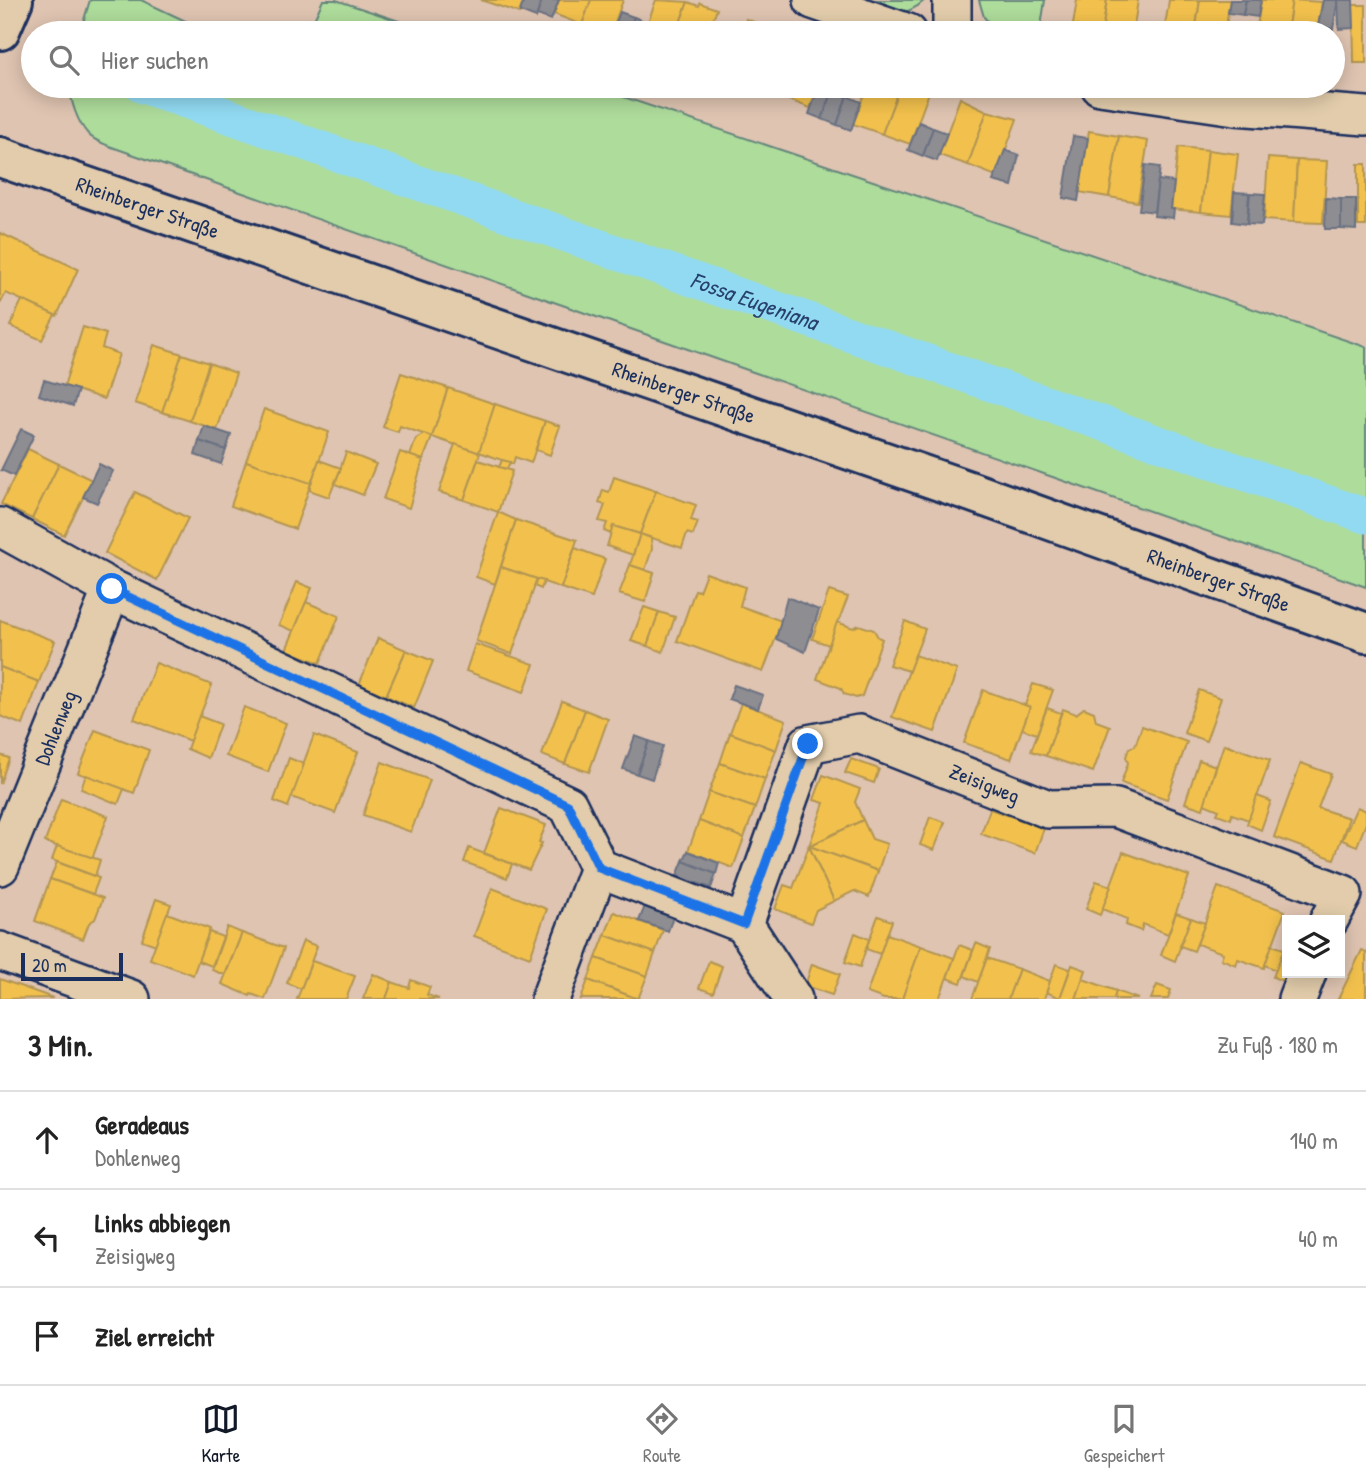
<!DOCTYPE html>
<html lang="de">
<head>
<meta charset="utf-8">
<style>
	:root { --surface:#fff; --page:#f2f2f2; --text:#222; --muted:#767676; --line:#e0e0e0; --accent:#111827 }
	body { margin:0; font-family:"Patrick Hand",sans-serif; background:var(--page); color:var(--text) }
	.controls { position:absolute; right:21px; bottom:21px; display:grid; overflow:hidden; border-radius:0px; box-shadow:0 4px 18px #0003 }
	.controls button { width:63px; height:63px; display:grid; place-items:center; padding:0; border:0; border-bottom:2px solid var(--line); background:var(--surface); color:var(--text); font:35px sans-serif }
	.scale { position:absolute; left:21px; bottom:18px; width:102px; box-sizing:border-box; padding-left:7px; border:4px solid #1b2f5e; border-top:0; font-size:19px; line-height:24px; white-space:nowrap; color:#1b2f5e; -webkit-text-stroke:5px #e2ccab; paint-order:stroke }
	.stop { position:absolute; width:21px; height:21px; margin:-16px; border:5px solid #1a73e8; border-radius:50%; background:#fff }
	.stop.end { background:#1a73e8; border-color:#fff; box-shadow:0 2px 7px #0008 }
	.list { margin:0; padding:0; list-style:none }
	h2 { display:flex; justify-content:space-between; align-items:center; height:91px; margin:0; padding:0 28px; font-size:30px }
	h2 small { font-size:23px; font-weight:400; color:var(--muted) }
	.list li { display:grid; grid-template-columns:46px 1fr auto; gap:21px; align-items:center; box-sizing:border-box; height:98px; padding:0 28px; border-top:2px solid var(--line) }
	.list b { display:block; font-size:26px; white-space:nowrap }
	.list p { margin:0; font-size:23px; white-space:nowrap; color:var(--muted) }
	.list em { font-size:23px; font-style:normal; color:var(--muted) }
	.icon { flex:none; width:38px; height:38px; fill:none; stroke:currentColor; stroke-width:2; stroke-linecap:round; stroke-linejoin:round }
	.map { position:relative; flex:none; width:1366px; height:999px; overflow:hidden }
	.search { position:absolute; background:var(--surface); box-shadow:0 4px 18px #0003; left:21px; right:21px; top:21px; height:77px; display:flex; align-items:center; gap:18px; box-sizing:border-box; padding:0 24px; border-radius:38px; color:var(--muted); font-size:26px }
	.sheet { height:385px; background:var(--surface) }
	nav { display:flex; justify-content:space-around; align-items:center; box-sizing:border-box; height:98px; border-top:2px solid var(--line); background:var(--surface); font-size:19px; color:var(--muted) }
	nav a { display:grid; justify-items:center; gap:4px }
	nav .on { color:var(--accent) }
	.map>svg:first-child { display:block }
	.green { fill:#aedc9b; stroke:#64867c; stroke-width:2 }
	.homes { fill:#f2c14e; stroke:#b29553; stroke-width:2 }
	.industry { fill:#8d8d92; stroke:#6b7182; stroke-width:2 }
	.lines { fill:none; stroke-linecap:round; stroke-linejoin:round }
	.canal { stroke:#91daf2; stroke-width:35 }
	.street-casing { stroke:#1b2f5e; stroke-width:42 }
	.secondary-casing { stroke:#1b2f5e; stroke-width:44 }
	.primary-casing { stroke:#1b2f5e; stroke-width:44 }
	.street { stroke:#e2ccab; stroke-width:37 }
	.secondary { stroke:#e2ccab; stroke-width:38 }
	.primary { stroke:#e2ccab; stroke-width:38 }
	.route { stroke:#1a73e8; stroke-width:9 }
	.labels { text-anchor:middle; stroke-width:7; stroke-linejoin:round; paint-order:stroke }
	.street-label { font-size:21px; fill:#1b2f5e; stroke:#e2ccab }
	.water-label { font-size:23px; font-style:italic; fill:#27406d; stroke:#e2ccab }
</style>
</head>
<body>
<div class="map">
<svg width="1366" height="999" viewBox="0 0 1366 999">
	<rect width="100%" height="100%" fill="#dfc4b1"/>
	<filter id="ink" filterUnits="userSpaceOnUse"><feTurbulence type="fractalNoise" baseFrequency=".0143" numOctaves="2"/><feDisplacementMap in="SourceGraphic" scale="14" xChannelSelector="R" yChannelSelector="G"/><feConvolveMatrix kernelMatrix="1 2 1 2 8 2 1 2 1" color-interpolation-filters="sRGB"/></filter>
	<g filter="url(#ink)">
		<g class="green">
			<polygon points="90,0 141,0 211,33 80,33"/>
			<polygon points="323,0 336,0 435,33 308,33"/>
			<path d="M849 0H925C899 24 879 10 849 0Z"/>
			<polygon points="979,0 1045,0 1040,33 997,33 984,17"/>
			<path d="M70 86H591L1366 347V587L109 146C102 143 93 140 88 134 78 123 70 101 70 86Z"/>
		</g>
		<g class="homes">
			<polygon points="481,0 524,0 519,13"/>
			<polygon points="559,0 591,0 582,25 554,14"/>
			<polygon points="591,0 623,0 611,33 582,25"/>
			<polygon points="656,0 688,2 676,33 644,33"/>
			<polygon points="1077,0 1107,0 1102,32 1073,25"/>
			<polygon points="1107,0 1138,0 1133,33 1102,32"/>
			<polygon points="1169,0 1200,0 1195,33 1164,33"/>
			<polygon points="1200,0 1230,0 1225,33 1195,33"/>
			<polygon points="1261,0 1292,0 1287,33 1256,33"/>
			<polygon points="1292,0 1322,2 1317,33 1287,33"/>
			<polygon points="688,2 699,6 700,3 717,9 708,33 676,33"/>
			<polygon points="1353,5 1366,5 1366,63 1354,63"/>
			<polygon points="746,19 775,30 774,33 741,33"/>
			<polygon points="755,86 786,86 781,97"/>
			<polygon points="786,86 818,86 810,108 781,97"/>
			<polygon points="867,86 900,86 882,134 853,124"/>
			<polygon points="900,86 931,87 910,144 882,134"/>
			<polygon points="960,98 987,111 968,165 939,155"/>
			<polygon points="987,111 1017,119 996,176 968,165"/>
			<polygon points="1089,131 1119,136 1109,197 1079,192"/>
			<polygon points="1119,136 1148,141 1138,202 1109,197"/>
			<polygon points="1178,147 1208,150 1201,212 1171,209"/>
			<polygon points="1208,150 1238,154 1231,215 1201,212"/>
			<polygon points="1268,158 1297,160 1294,222 1264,220"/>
			<polygon points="1297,160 1327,161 1323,223 1294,222"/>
			<rect x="1358" y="164" width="8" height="62"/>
			<polygon points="0,233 78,269 57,316 6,293 0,304"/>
			<polygon points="22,300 55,315 42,340 10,326"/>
			<polygon points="83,327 106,334 102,348 119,354 104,399 64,386"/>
			<polygon points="154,345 182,354 162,412 135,403"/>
			<polygon points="182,354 209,363 190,421 162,412"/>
			<polygon points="209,363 236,373 217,430 190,421"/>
			<polygon points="401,373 448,388 432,437 400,426 398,432 383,427"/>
			<polygon points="448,388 495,404 480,453 432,437"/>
			<polygon points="495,404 545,421 531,463 515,457 513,464 479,452"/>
			<polygon points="264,409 329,432 311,484 246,461"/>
			<polygon points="545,421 560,426 550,455 536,450"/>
			<polygon points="424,434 432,437 423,460 410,456 416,439"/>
			<polygon points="455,444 480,453 464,500 439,492"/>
			<polygon points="28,449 59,464 32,519 1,504"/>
			<polygon points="346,452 376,464 363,495 335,484"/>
			<polygon points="400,452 423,460 409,508 383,499"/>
			<polygon points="319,460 341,468 329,497 309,490"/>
			<polygon points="478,460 512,471 498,512 464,500"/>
			<polygon points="502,460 510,462 507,469 499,467"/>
			<polygon points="246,461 311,483 295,529 231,506"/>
			<polygon points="59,464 92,480 64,535 32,519"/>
			<polygon points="614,477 656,491 640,534 613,526 611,534 604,531 607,523 599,521 605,505 599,503 603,490 609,492"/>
			<polygon points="656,491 696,505 691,520 698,522 693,535 687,533 682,548 640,534"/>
			<polygon points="135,492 188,518 157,580 105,553"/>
			<polygon points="498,512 516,520 495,584 476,577"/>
			<polygon points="516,520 577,540 561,588 501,567"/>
			<polygon points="613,526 640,534 633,555 607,546"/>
			<polygon points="640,534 651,538 652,549 645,570 630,565"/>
			<polygon points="575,548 605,559 592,598 561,588"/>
			<polygon points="630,565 654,573 645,602 619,594"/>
			<polygon points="501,567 537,579 512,654 476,641"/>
			<polygon points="706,573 745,587 740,606 782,621 763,672 677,641 695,590 699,591"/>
			<polygon points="537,579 544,581 541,589 534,586"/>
			<polygon points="297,582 312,588 294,631 279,625"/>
			<polygon points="829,591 848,597 829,645 812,639"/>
			<polygon points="306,602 339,616 320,663 286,650"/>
			<polygon points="644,607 659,612 647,646 631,641"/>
			<polygon points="659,612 675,617 663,652 647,646"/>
			<polygon points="0,620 55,641 39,682 0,667"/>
			<polygon points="905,621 925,629 909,671 889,665"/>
			<polygon points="837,622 853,628 859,625 874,630 878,637 882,639 862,696 856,698 844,694 841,688 817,679"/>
			<polygon points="378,638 406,650 386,696 359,685"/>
			<polygon points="475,644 534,664 524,692 466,671"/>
			<polygon points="406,650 433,661 414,708 386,696"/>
			<polygon points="915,655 957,670 935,732 892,717"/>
			<polygon points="156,663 212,685 190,741 134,719"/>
			<polygon points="0,667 39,682 23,725 0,716"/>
			<polygon points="1033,684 1053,690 1037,734 1022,729 1030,707 1025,705"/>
			<polygon points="983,690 1030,707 1011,759 964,743"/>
			<polygon points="1199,690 1221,698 1206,741 1184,733"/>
			<polygon points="562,701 585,710 565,764 542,755"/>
			<polygon points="741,703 786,720 776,750 730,733"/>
			<polygon points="244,707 286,723 268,772 226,756"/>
			<polygon points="1047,708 1061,713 1046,756 1031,751"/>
			<polygon points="1084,708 1094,712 1096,721 1110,726 1093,772 1046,756 1063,709 1076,714"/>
			<polygon points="585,710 608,719 589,772 565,764"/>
			<polygon points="199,716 220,724 208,758 187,749"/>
			<polygon points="1142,726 1187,742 1167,799 1121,783 1128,763 1126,757 1129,748 1135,746"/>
			<polygon points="95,730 149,750 134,793 78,773"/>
			<polygon points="730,733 776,750 765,779 720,763"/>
			<polygon points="314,735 358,752 335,813 291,797"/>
			<polygon points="1224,744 1270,760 1249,820 1232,814 1231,819 1217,814 1219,810 1204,804"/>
			<polygon points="0,755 9,758 0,784"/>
			<polygon points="289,758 304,764 288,807 274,801"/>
			<polygon points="851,759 879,769 874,783 845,773"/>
			<polygon points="1199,760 1216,766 1203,809 1185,803"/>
			<polygon points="382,762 430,780 411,832 363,815"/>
			<polygon points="720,763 765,779 755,808 709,792"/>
			<polygon points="1301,763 1331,774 1318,808 1349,818 1334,859 1274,837"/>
			<polygon points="86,775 124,789 118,804 81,789"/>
			<polygon points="823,775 860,789 855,802 863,820 809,846 824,803 814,800"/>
			<polygon points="709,792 755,808 744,838 699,821"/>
			<polygon points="1257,796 1271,801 1261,830 1247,824"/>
			<polygon points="61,799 108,816 92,859 45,842"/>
			<polygon points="1357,807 1366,811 1366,823 1357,846 1342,840"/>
			<polygon points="501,808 546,825 539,842 542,843 529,870 484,853"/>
			<polygon points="990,809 1044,828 1035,853 981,834"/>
			<polygon points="930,817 945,822 934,850 920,845"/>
			<polygon points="863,820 872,839 887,844 878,871 809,846"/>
			<polygon points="699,821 744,838 733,868 688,851"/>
			<polygon points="57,846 100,860 95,876 52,860"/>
			<polygon points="809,846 878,871 869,897 854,891 834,901"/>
			<polygon points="809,846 834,901 816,910 811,923 775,909 784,885 793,888"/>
			<polygon points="469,848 512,864 507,878 464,862"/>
			<polygon points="1123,852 1189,876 1168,934 1143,924 1141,931 1126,925 1127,919 1102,909"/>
			<polygon points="57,862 99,878 93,894 50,879"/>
			<polygon points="50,879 103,898 95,919 89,923 83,939 35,921"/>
			<polygon points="1096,881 1111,886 1100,915 1086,909"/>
			<polygon points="1218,887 1285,911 1264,968 1238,959 1236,965 1221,959 1223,953 1197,944"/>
			<polygon points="492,888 547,909 530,957 474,936"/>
			<polygon points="156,899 171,904 156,945 142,940"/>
			<polygon points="614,912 663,930 655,953 605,935"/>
			<polygon points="167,913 210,929 193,975 150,959"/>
			<polygon points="1176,913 1191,918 1175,961 1161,955"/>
			<polygon points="878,916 892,921 880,954 866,949"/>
			<polygon points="1191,918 1205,923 1194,951 1180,946"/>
			<polygon points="227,927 242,933 225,975 212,970"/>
			<polygon points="209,932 223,937 212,966 198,961"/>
			<polygon points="242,933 284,948 265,999 251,994 250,996 222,984"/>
			<polygon points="855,933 869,939 860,967 845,962"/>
			<polygon points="887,934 921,946 902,999 884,999 867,993"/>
			<polygon points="605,935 655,953 647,976 596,958"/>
			<polygon points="303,941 317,946 301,989 287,983"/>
			<polygon points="976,943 990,949 978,982 964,976"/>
			<polygon points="959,945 973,950 961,983 947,978"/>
			<polygon points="1272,945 1284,949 1276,970 1265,965"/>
			<polygon points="921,946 954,958 939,999 902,999"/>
			<polygon points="1284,949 1287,951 1287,973 1291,973 1287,983 1273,977"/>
			<polygon points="1362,950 1366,952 1366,999 1338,999"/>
			<polygon points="596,958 647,976 638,999 588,980"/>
			<polygon points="987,958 1019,969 1008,999 972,999"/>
			<polygon points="312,961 355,976 346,999 297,999"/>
			<polygon points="709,961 722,966 713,993 699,988"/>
			<polygon points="812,964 840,974 832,995 805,986"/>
			<polygon points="1056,964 1070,969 1060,998 1046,992"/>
			<polygon points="1072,965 1086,970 1076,999 1064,999 1060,998"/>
			<polygon points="1019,969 1050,981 1044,999 1008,999"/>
			<polygon points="373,974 392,982 386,999 363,999"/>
			<polygon points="0,979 53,998 0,999"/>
			<polygon points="1083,979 1116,991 1114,999 1076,999"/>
			<polygon points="411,980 430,987 427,995 439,999 386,999 392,982 409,988"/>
			<polygon points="588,980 638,999 581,999"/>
			<polygon points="1157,985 1171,990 1168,999 1151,999"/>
			<polygon points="1116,991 1138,999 1114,999"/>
		</g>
		<g class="industry">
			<polygon points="524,0 542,0 536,18 520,12"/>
			<polygon points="542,0 559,0 551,20 537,15"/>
			<polygon points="1230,0 1246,0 1243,15 1228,13"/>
			<polygon points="1246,0 1261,0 1258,17 1243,15"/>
			<polygon points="1323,0 1338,0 1333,29 1318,26"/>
			<polygon points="1338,0 1353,0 1354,28 1339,29"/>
			<polygon points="620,12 634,17 628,33 612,33"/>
			<polygon points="634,17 648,23 644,33 628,33"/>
			<polygon points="819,86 833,91 822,119 809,114"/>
			<polygon points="833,91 847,96 837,125 822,119"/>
			<polygon points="847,96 861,102 851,130 837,125"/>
			<polygon points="919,122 933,128 923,156 908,150"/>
			<polygon points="933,128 947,133 937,161 923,156"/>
			<polygon points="1073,136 1088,138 1078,201 1063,198"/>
			<polygon points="1005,150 1019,155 1012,186 993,181"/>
			<polygon points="1145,165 1160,167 1154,212 1139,210"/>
			<polygon points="1158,180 1174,182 1171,209 1174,209 1173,218 1154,216"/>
			<polygon points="1234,192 1249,193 1247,224 1232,222"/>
			<polygon points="1250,193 1265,194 1262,225 1247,224"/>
			<polygon points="1326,198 1341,199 1341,229 1325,229"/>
			<polygon points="1341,199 1356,199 1356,230 1341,229"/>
			<polygon points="44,380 78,390 73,406 39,395"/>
			<polygon points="204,426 231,435 226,450 199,441"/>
			<polygon points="21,429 34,435 14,476 1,470"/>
			<polygon points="199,441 226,450 221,464 195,455"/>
			<polygon points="99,464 113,471 97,503 83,497"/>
			<polygon points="787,597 819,610 805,652 776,639"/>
			<polygon points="734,685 763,695 758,709 729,699"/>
			<polygon points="635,736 649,741 637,774 623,769"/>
			<polygon points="649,741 663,746 652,779 637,774"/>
			<polygon points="688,851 719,863 716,874 683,861"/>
			<polygon points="683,861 716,874 711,888 677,876"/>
			<polygon points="645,906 673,917 668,931 639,921"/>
		</g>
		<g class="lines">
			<path class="canal" id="s1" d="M143 86 1366 516"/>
			<defs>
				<g id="street">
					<polyline points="813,0 908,33"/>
					<polyline points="952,33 952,0"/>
					<polyline points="1100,86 1235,106 1366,116"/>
					<polyline points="0,527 112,589"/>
					<path id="s2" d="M0 866 112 589 568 805 599 868 744 924 793 999"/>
					<path id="s3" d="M744 924 808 744 859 734 1048 809 1116 808 1343 894 1329 920"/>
					<polyline points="0,951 131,999"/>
					<polyline points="550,999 599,868"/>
					<polyline points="1297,999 1307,973"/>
				</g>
				<polyline id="secondary" points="0,30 13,0"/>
				<g id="primary">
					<path id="s4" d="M0 157 969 491 1366 633"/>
				</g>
			</defs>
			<use href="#street" class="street-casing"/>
			<use href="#secondary" class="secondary-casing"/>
			<use href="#primary" class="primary-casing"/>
			<use href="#street" class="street"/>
			<use href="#secondary" class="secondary"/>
			<use href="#primary" class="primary"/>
		</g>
	</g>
	<g class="lines" filter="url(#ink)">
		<polyline class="route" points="112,589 568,805 599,868 744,924 808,744"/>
	</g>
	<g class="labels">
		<g class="street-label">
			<text dy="7" stroke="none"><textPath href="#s4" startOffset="156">Rheinberger Straße</textPath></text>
			<text dy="7" stroke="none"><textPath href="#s4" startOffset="723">Rheinberger Straße</textPath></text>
			<text dy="7" stroke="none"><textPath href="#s4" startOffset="1290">Rheinberger Straße</textPath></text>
			<text dy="7" stroke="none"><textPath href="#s2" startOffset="149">Dohlenweg</textPath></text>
			<text dy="7" stroke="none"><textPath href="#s3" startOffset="378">Zeisigweg</textPath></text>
		</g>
		<g class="water-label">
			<text dy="8" stroke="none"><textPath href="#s1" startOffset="648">Fossa Eugeniana</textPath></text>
		</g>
	</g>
</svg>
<div class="controls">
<button><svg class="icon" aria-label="layers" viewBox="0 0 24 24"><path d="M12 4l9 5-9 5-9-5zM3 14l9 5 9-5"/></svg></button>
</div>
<div class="scale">20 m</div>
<div class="stop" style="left:112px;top:589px"></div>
<div class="stop end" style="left:808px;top:744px"></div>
<div class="search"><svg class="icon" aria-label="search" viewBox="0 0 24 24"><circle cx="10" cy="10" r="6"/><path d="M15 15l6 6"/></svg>Hier suchen</div>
</div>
<section class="sheet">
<h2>3 Min.<small>Zu Fuß · 180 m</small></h2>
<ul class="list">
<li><svg class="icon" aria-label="ahead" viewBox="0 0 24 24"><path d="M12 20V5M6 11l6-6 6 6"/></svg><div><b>Geradeaus</b><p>Dohlenweg</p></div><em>140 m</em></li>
<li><svg class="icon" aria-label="left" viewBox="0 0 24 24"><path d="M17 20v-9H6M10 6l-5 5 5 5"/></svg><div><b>Links abbiegen</b><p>Zeisigweg</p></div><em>40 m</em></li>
<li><svg class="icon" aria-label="arrive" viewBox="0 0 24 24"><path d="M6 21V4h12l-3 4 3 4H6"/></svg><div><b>Ziel erreicht</b></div></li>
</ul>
</section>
<nav>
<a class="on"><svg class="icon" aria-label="map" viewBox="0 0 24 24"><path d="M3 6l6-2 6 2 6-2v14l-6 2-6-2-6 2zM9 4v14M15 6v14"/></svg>Karte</a>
<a><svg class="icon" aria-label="directions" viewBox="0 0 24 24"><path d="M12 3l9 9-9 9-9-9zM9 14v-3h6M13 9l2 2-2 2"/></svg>Route</a>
<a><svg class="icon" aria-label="saved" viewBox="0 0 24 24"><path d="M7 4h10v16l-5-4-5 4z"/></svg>Gespeichert</a>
</nav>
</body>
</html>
